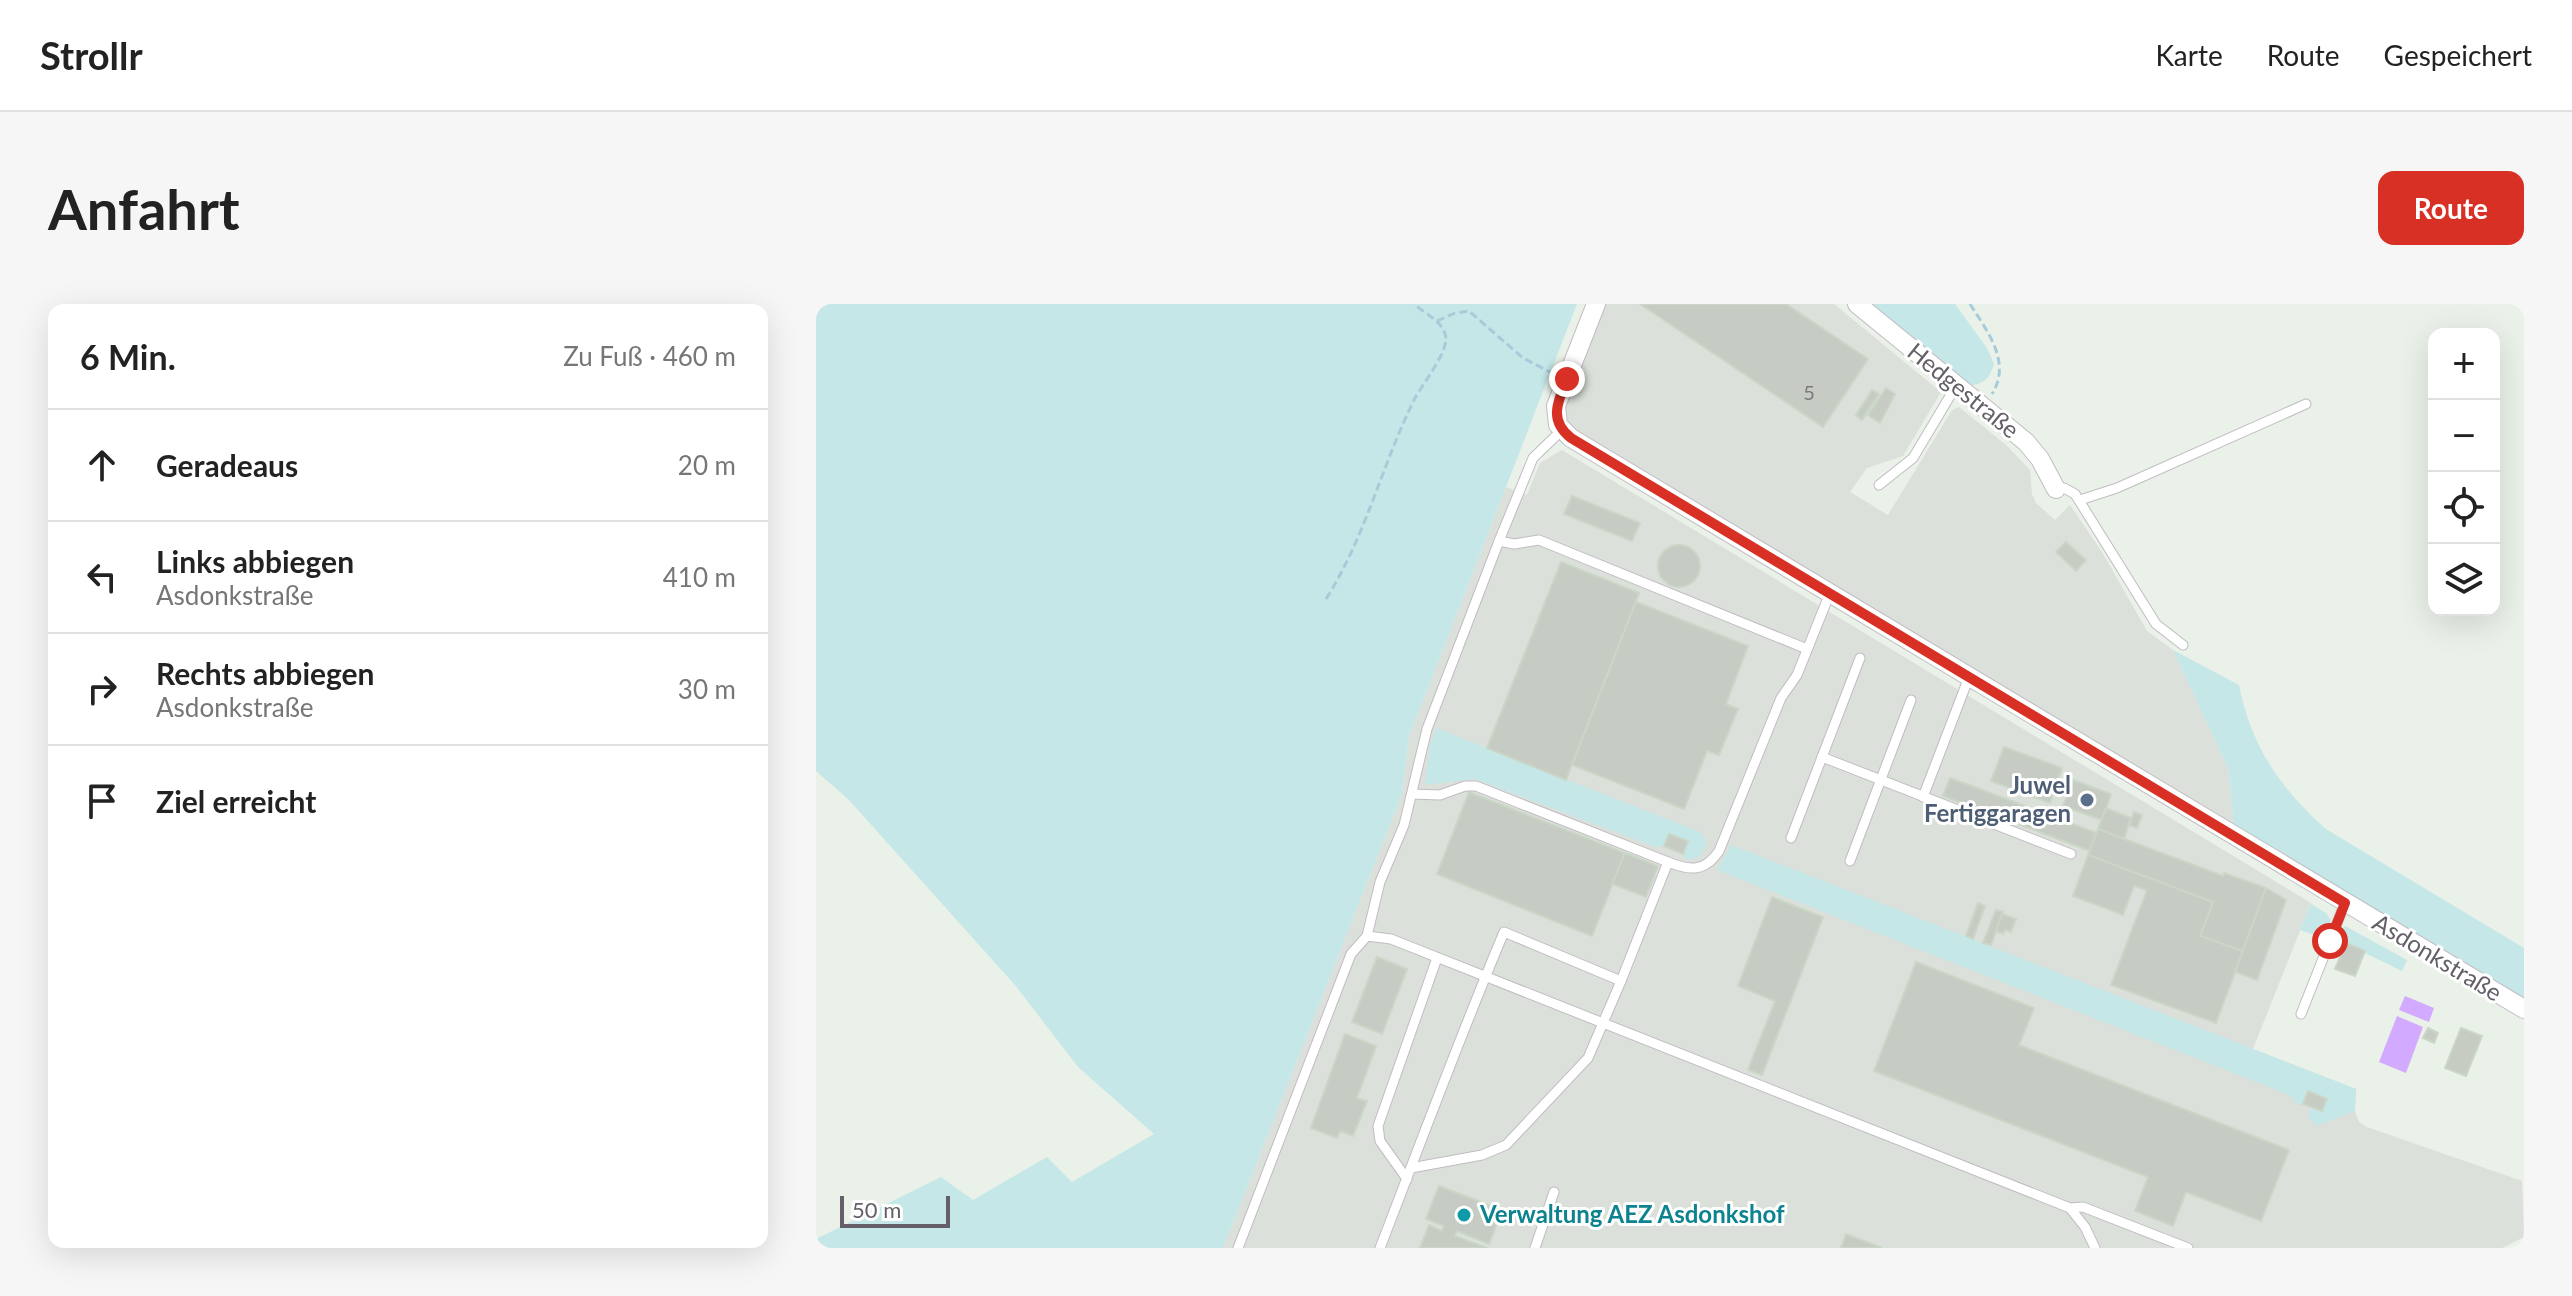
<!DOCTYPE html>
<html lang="de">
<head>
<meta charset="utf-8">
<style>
	:root { --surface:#fff; --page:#f6f6f6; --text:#222; --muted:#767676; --line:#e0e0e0; --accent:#d93025 }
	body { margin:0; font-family:Lato,sans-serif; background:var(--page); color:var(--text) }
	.controls { position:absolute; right:24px; top:24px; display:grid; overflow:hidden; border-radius:16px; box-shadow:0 8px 32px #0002 }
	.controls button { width:72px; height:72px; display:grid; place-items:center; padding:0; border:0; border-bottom:2px solid var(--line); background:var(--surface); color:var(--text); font:40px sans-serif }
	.scale { position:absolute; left:24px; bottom:20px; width:110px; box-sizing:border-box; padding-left:8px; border:4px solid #645f68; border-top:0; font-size:22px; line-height:28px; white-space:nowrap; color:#645f68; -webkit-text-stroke:6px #fff; paint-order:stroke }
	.stop { position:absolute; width:24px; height:24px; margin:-18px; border:6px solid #d93025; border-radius:50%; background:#fff }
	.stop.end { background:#d93025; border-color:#fff; box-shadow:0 2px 8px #0008 }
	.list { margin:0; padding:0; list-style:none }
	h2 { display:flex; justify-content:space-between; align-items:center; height:104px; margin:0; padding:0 32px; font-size:34px }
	h2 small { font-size:26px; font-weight:400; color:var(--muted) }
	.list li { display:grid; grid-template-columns:52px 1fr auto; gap:24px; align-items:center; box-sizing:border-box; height:112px; padding:0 32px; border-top:2px solid var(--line) }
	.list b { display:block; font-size:30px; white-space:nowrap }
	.list p { margin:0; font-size:26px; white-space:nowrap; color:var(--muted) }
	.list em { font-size:26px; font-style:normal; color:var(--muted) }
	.icon { flex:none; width:44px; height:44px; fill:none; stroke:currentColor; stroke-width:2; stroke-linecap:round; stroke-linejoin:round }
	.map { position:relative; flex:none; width:1708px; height:944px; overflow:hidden; border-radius:16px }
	header { display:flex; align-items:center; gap:48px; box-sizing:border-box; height:112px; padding:0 40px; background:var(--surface); border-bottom:2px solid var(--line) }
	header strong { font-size:38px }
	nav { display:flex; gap:44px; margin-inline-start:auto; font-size:28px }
	.intro { display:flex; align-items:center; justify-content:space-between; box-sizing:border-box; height:192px; padding:0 48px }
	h1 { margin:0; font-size:56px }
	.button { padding:20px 36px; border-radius:16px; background:var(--accent); color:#fff; font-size:28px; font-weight:700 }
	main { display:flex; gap:48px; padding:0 48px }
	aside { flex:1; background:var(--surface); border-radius:16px; box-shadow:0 8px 32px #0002 }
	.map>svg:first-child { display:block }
	.industrial { fill:#dbe0da }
	.green { fill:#c5e7e8 }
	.water { fill:#d2aaff }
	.building { fill:#c6ccc4; stroke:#cad6c6; stroke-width:2 }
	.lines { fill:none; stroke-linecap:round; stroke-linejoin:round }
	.lane-casing { stroke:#c1bcc3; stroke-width:11 }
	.street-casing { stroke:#c1bcc3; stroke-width:20 }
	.path { stroke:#a8cbda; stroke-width:3; stroke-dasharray:8 4; stroke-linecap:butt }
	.lane { stroke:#fff; stroke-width:9 }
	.street { stroke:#fff; stroke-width:18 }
	.route { stroke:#d93025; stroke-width:10 }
	.service-dot { fill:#5c6f8a; stroke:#fff; stroke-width:3 }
	.culture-dot { fill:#0f9aa8; stroke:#fff; stroke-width:3 }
	.labels { text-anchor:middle; stroke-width:6; stroke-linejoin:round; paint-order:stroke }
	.number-label { font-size:20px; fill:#7c7a7f }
	.street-label { font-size:24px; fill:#645f68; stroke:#fff }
	.service-label { font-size:24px; font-weight:bold; fill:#4e5e75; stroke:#fff; text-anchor:end }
	.culture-label { font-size:24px; font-weight:bold; fill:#0d838f; stroke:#fff; text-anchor:start }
</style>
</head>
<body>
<header>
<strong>Strollr</strong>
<nav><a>Karte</a><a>Route</a><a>Gespeichert</a></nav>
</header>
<div class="intro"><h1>Anfahrt</h1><a class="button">Route</a></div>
<main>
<aside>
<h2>6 Min.<small>Zu Fuß · 460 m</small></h2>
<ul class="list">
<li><svg class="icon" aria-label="ahead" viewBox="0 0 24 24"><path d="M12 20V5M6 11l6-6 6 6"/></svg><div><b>Geradeaus</b></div><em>20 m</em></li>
<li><svg class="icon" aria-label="left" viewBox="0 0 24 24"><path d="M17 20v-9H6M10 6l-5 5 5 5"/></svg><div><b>Links abbiegen</b><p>Asdonkstraße</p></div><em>410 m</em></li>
<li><svg class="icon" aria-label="right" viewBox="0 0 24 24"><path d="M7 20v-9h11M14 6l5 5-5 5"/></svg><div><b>Rechts abbiegen</b><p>Asdonkstraße</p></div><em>30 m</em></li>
<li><svg class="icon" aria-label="arrive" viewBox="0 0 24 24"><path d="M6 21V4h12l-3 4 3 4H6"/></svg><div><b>Ziel erreicht</b></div></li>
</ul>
</aside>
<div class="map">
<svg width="1708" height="944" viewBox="0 0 1708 944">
	<rect width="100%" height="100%" fill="#eaf1e8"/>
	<g class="industrial">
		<polygon points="788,0 1018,0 1125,88 1087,152 1051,164 1034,188 1072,211 1136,106 1143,103 1190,141 1214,166 1216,190 1220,199 1239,216 1254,201 1286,248 1331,327 1357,346 1412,464 1418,522 758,125 749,113 749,103"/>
		<polygon points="746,146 1495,599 1437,745 1540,785 1539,807 1543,818 1551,823 1706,877 1708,933 1686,944 407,944 586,490 593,433 690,183 711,191 724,159"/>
	</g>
	<g class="green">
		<polygon points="0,0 761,0 593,433 586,490 407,944 0,944 0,935 125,873 157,896 231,853 256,878 338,830 262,763 199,681 32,495 0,467"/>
		<path d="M1054 0H1139L1171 44 1178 60C1173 75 1169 79 1153 82Z"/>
		<path d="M1357 346 1423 381C1435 442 1464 484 1510 525L1708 644V697L1418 522 1412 464Z"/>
		<path d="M620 424 884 528 890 537C889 549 881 557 869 555L867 550 871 537 853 530 848 542 840 543 659 475 609 481 614 441Z"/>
		<polygon points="915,541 1540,785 1539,807 1500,822 1492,812 1496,803 1506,807 1510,794 1492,787 1487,800 1483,801 1471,790 901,566"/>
		<polygon points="1495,600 1510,609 1515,616 1509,635 1484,626"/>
		<polygon points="1529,622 1591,656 1586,667 1520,635"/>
	</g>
	<g class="water">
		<polygon points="1589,692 1618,704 1613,718 1583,706"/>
		<polygon points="1581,712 1607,723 1590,769 1563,758"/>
	</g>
	<g class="building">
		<polygon points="824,0 970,0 1052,55 1007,123"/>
		<polygon points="1070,84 1079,90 1064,119 1052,111"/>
		<polygon points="1056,86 1063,90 1046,116 1040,111"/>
		<polygon points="756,192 824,219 816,237 748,210"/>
		<polygon points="1250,238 1270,256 1260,267 1240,248"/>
		<circle cx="863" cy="262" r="21"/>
		<polygon points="745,258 823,289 750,476 671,444"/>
		<polygon points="820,298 932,342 910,400 922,405 903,451 891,447 868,505 756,461"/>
		<polygon points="1188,443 1246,464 1234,499 1175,477"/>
		<polygon points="1134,474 1281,529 1274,547 1127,492"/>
		<polygon points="1257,476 1295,490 1286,516 1247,502"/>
		<polygon points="653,488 809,549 776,632 621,570"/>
		<polygon points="1290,504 1315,514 1308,535 1282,525"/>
		<polygon points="1318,508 1326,511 1321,524 1313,521"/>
		<polygon points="1282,525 1407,572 1408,569 1450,584 1427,647 1384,632 1397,598 1272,551"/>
		<polygon points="853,530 872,537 867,550 848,542"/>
		<polygon points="809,549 842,562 830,593 796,580"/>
		<polygon points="1272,551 1397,598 1384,632 1427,647 1400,719 1295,681 1331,586 1318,582 1307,611 1257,592"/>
		<polygon points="1450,584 1470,596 1441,676 1419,668"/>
		<polygon points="956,593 1007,613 946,771 932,766 959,697 922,682"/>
		<polygon points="1162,599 1169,602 1157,635 1150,632"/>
		<polygon points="1180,606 1187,608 1175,641 1167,639"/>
		<polygon points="1186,610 1200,615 1195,628 1189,626 1187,630 1180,627"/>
		<polygon points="1530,639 1549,647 1539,672 1519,665"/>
		<polygon points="561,653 591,665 566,730 536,718"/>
		<polygon points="1100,658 1218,704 1203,741 1473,846 1445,917 1370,888 1357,922 1319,907 1332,873 1058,767"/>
		<polygon points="1612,724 1622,729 1618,739 1607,734"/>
		<polygon points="1645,724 1666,732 1650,772 1629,764"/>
		<polygon points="529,730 560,742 541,794 551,797 537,832 524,827 521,834 495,824"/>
		<polygon points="1492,787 1511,795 1506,807 1487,800"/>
		<polygon points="623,882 686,906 673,940 641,927 639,932 671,944 604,944 613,921 626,927 628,922 610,915"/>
		<polygon points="1030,930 1066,944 1025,944"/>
	</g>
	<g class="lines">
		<defs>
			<g id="lane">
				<polyline points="1063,181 1097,154 1140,82"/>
				<polyline points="1240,185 1248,184 1259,190 1340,320 1367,341"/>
				<polyline points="1264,196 1301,184 1490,100"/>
				<polyline points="683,237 698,240 723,236 991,345"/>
				<polyline points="1006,453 1255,550"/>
				<polyline points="596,490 624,491 649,482 660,482 852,558 805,677"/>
				<polyline points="1107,493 1153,373"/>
				<polyline points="975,534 1044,354"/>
				<polyline points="1034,557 1095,396"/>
				<path d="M852 558C874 567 889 568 903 547L965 394 981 371 1014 289"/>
				<polyline points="551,632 564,578 588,521 611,425 683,237 717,154 746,126"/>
				<polyline points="1485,710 1529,599"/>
				<polyline points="591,875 564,837 562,822 621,654"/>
				<polyline points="1254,904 1267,903 1372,944"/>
				<polyline points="422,944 535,650 551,632 575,635 1254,904 1269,923 1279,944"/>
				<path d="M564 944C605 838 644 732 688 628L805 677 772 754 690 841 666 851 595 864"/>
				<polyline points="719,944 738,888"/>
			</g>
			<g id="street">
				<polyline points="780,0 740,102 742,121 755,134 1708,705"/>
				<polyline points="1041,0 1210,138 1224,155 1240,185"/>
			</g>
		</defs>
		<use href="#lane" class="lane-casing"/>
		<use href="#street" class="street-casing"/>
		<g class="path">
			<path d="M1154 0C1171 27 1196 58 1176 90"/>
			<polyline points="621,17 639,9 653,7 707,54 736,69"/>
			<path d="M510 295C550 232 566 160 599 94 607 80 630 50 630 35 629 18 609 10 598 0"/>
		</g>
		<use href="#lane" class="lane"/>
		<use href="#street" class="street"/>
	</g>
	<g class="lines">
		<path class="route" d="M751 75C742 97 732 116 755 134L1529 599 1514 637"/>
	</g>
	<circle class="service-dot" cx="1271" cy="496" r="8"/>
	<circle class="culture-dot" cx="648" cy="911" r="8"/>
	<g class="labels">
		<g class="number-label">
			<text x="993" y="96">5</text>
		</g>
		<g class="street-label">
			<text transform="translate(1147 87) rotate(39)" y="8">Hedgestraße</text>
			<text transform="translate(1621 654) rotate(31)" y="8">Asdonkstraße</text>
		</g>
		<g class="service-label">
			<text x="1255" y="490">Juwel<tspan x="1255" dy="28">Fertiggaragen</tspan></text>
		</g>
		<g class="culture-label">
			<text x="664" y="919">Verwaltung AEZ Asdonkshof</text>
		</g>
	</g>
</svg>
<div class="controls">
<button>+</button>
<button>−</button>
<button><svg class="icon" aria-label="locate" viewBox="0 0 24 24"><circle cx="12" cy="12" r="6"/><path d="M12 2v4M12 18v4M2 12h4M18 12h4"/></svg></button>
<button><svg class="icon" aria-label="layers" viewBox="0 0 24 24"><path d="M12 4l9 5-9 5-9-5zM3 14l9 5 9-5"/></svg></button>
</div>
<div class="scale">50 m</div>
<div class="stop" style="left:1514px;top:637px"></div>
<div class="stop end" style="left:751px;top:75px"></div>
</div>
</main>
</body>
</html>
